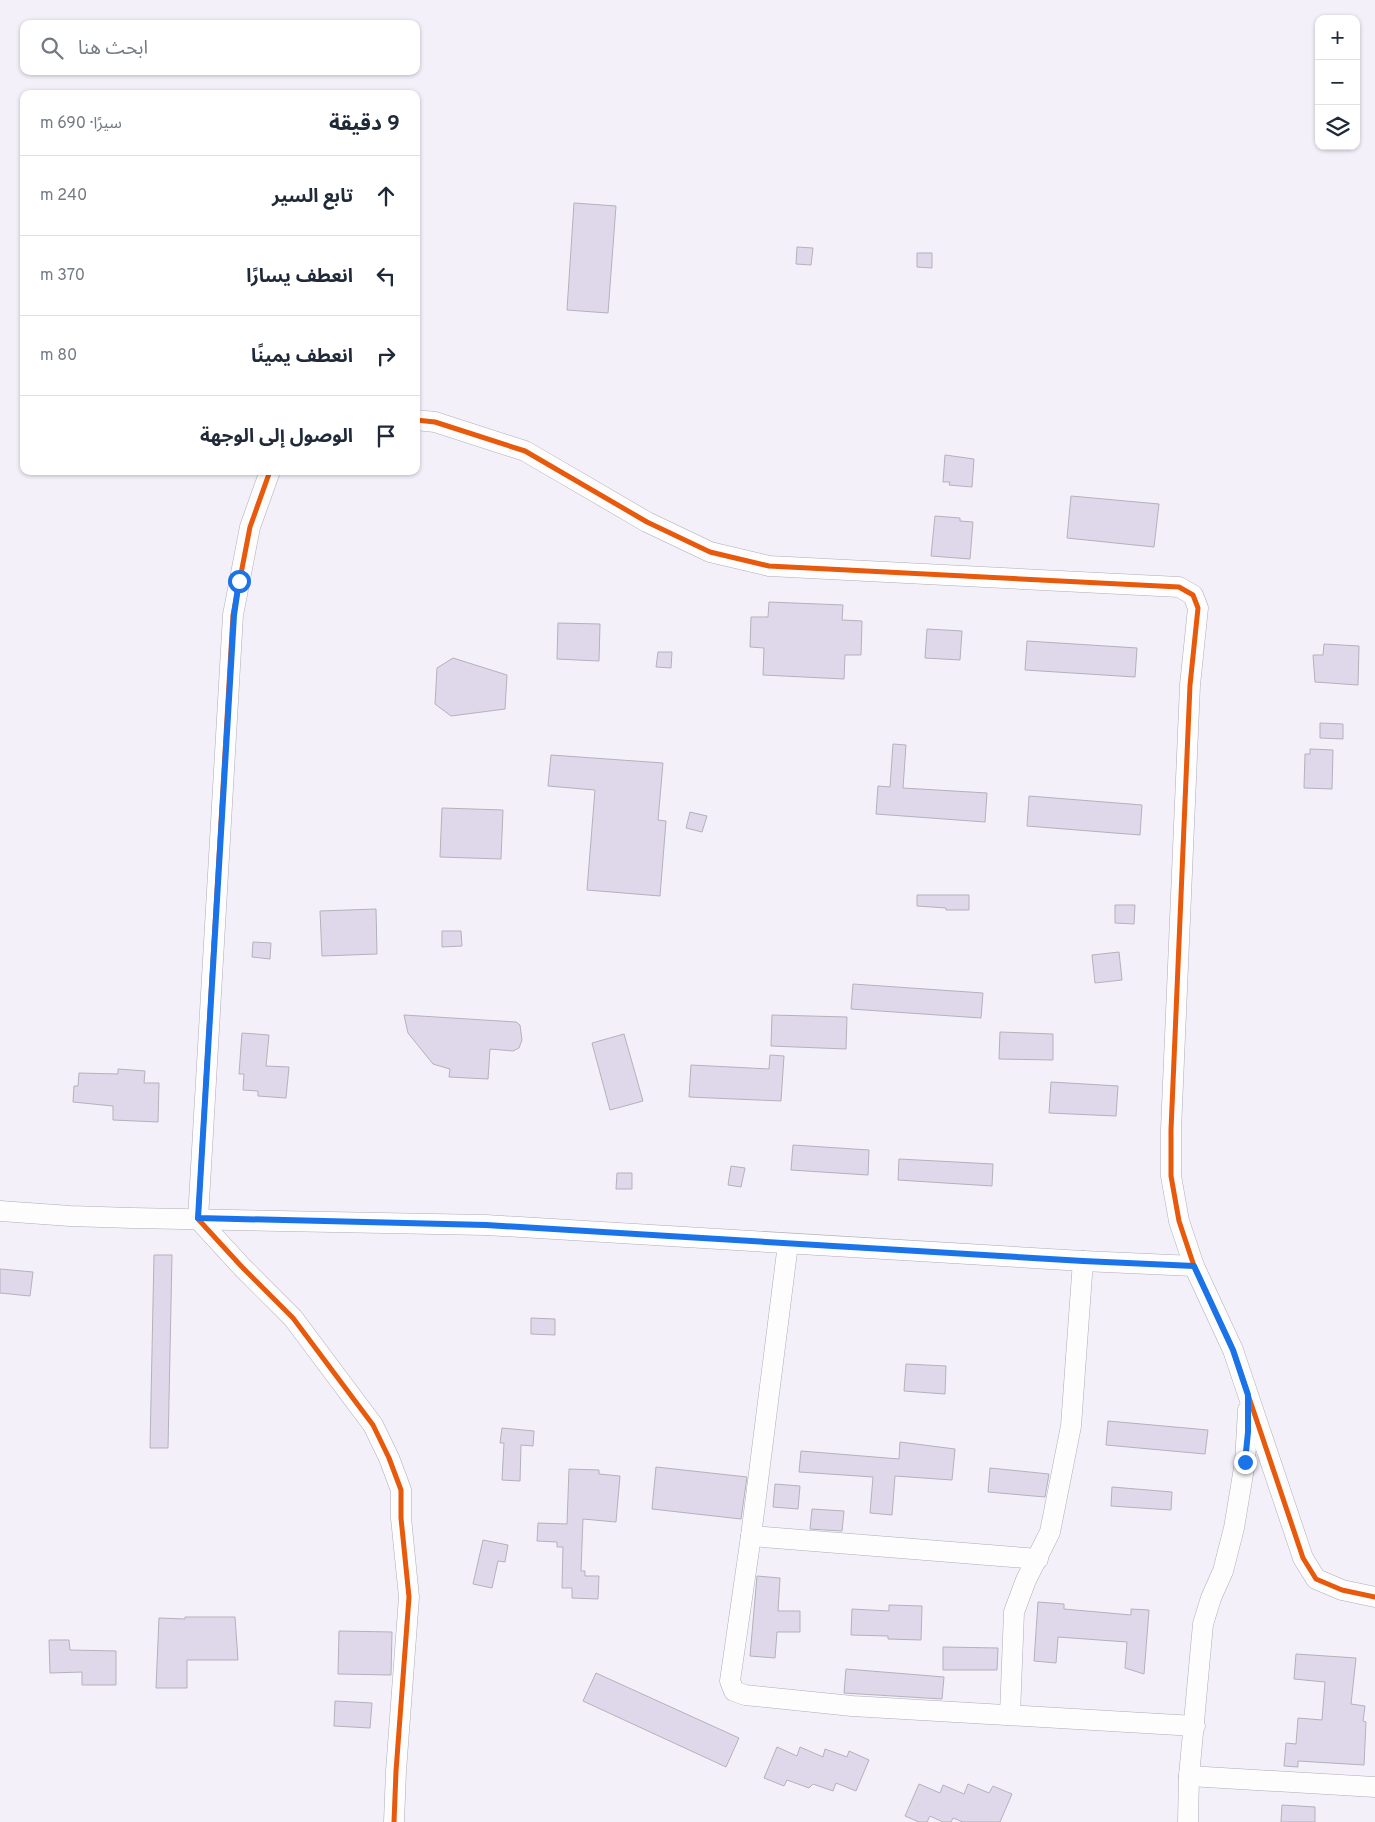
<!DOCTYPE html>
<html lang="ar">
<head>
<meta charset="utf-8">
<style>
	:root { --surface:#fff; --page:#f6f6f7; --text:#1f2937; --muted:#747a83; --line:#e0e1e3 }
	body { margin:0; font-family:Overpass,"Noto Sans Arabic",sans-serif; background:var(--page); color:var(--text); direction:rtl }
	.controls { position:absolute; right:15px; top:15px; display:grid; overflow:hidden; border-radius:10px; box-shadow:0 1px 4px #0004 }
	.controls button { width:45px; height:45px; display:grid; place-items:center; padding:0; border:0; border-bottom:1px solid var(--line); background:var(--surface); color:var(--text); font:25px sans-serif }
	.stop { position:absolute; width:15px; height:15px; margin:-11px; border:4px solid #1a73e8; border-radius:50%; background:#fff }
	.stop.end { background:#1a73e8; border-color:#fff; box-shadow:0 1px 5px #0008 }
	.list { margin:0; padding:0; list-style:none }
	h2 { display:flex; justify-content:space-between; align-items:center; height:65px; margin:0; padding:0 20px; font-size:21px }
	h2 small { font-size:16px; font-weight:400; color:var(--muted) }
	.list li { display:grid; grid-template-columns:32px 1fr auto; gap:15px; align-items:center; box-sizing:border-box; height:80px; padding:0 20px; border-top:1px solid var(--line) }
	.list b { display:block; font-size:19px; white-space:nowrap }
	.list em { font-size:16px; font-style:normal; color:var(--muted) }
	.icon { flex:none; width:28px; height:28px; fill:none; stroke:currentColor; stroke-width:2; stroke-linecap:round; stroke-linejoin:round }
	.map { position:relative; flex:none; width:1375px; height:1822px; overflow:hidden; direction:ltr }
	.search { position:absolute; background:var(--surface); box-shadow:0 1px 4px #0004; left:20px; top:20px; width:400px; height:55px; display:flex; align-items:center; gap:12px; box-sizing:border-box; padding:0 18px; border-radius:10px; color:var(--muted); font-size:19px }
	.panel { position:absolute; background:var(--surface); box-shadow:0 1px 4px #0004; left:20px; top:90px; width:400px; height:385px; border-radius:10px; direction:rtl }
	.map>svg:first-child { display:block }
	.building { fill:#dfd8ea; stroke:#b5b1bb }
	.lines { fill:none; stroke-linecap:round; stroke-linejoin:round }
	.minor-casing { stroke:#afacb6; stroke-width:21 }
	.minor { stroke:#fdfdfe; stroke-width:20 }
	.cycleway-casing { stroke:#fff; stroke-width:8 }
	.cycleway { stroke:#e8590c; stroke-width:5 }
	.route { stroke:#1a73e8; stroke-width:6 }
</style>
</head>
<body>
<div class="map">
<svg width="1375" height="1822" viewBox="0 0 1375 1822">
	<rect width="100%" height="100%" fill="#f3f0fa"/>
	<g class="building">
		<polygon points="574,203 616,206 608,313 567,310"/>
		<polygon points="797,247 813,248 811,265 796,264"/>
		<polygon points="917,253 932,253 932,268 917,267"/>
		<polygon points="945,455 974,459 972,487 949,485 950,482 943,482"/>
		<polygon points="1071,496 1159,504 1154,547 1067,538"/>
		<polygon points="935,516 960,518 960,521 973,522 970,559 931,556"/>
		<polygon points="769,602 843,605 842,620 862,621 861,655 845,655 844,679 763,675 764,648 750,647 751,617 768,617"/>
		<polygon points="558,623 600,624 599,661 557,659"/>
		<polygon points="927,629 962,631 960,660 925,658"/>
		<polygon points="1027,641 1137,648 1135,677 1025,670"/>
		<polygon points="1324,644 1359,646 1358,685 1315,682 1313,655 1323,655"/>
		<polygon points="658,652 672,652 671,668 656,667"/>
		<polygon points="453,658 507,675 505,709 451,716 435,704 437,668"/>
		<polygon points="1320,723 1343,724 1343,739 1320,738"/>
		<polygon points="893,744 906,745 903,788 987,793 985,822 876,814 878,786 890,787"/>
		<polygon points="1310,749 1333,750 1332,789 1304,788 1305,754 1310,754"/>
		<polygon points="551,755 663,763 658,820 666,821 660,896 587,890 595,790 548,786"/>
		<polygon points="1029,796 1142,805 1140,835 1027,826"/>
		<polygon points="442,808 503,810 501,859 440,857"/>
		<polygon points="690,812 707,816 702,832 686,828"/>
		<polygon points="917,895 969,895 969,910 946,910 946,908 917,906"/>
		<polygon points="1115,905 1135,905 1134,924 1115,923"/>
		<polygon points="376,909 377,954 322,956 320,911"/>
		<polygon points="442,931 461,931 462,946 442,947"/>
		<polygon points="253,942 271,943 270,959 252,957"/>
		<polygon points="1119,952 1122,980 1095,983 1092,955"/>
		<polygon points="853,984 983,993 981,1018 851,1009"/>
		<polygon points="404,1015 516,1022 520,1025 522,1040 519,1048 513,1051 490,1049 488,1079 449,1077 450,1069 433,1064 408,1033"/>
		<polygon points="772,1015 847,1017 846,1049 771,1046"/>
		<polygon points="1000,1032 1053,1034 1053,1060 999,1059"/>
		<polygon points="242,1033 269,1035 266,1066 289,1067 286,1098 258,1096 258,1091 243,1090 244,1074 239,1074"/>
		<polygon points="624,1034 643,1101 610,1110 592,1043"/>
		<polygon points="770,1055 784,1056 781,1101 689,1097 691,1065 769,1069"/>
		<polygon points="118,1069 145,1071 144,1083 159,1083 158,1122 113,1120 113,1106 73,1102 74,1086 78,1086 79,1073 118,1074"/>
		<polygon points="1051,1082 1118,1086 1116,1116 1049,1113"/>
		<polygon points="793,1145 869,1150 868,1175 791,1170"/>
		<polygon points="899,1159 993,1164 992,1186 898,1180"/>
		<polygon points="731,1166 745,1168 741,1187 728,1185"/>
		<polygon points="617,1173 632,1173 632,1189 616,1189"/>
		<polygon points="154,1255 172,1255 168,1448 150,1448"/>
		<polygon points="0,1269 33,1272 30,1296 0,1293"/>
		<polygon points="531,1318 555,1319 555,1335 531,1334"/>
		<polygon points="906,1364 946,1366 945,1394 904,1391"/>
		<polygon points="1108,1421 1208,1430 1205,1454 1106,1445"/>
		<polygon points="502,1428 534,1431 533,1446 521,1445 520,1481 502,1480 504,1443 500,1443"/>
		<polygon points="900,1442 955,1449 952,1480 895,1476 892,1515 870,1513 873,1477 799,1472 801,1451 899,1459"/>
		<polygon points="656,1467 747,1477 741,1519 652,1509"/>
		<polygon points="990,1468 1049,1474 1045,1497 988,1492"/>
		<polygon points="569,1469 599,1470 599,1474 620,1476 616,1522 583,1519 581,1571 585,1571 585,1576 599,1576 598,1599 572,1598 572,1588 562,1588 563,1547 557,1547 557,1542 537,1541 538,1523 567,1524"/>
		<polygon points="775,1484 800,1486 798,1509 773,1507"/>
		<polygon points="1112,1487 1172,1492 1171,1510 1111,1506"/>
		<polygon points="812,1509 844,1511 842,1531 810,1529"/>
		<polygon points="483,1540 508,1545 505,1562 498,1561 492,1588 473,1584"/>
		<polygon points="757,1576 780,1578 778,1611 800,1611 800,1632 777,1632 775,1658 750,1656"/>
		<polygon points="1038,1602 1064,1604 1064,1609 1131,1615 1131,1609 1149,1610 1144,1674 1125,1668 1127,1642 1058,1637 1056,1663 1034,1661"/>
		<polygon points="889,1605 922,1606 921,1640 888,1639 888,1636 851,1635 852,1609 889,1611"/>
		<polygon points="185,1617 235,1617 238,1660 187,1660 187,1688 156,1688 159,1618 185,1619"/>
		<polygon points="339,1631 392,1632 391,1675 338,1674"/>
		<polygon points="49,1640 69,1640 70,1650 116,1651 116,1685 82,1685 82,1672 50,1673"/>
		<polygon points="943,1647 998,1648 997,1670 943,1670"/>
		<polygon points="1296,1654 1356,1658 1351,1704 1365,1706 1363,1721 1366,1722 1364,1765 1298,1761 1298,1767 1284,1766 1286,1743 1296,1744 1298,1718 1322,1720 1325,1682 1294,1679"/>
		<polygon points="846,1669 944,1677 942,1699 844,1693"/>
		<polygon points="596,1673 739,1738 726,1767 583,1701"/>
		<polygon points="335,1701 372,1703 370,1728 334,1726"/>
		<polygon points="777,1747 797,1756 800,1747 823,1757 825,1749 847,1757 849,1751 869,1760 856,1791 836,1783 833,1791 813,1784 809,1788 787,1780 784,1786 764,1778"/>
		<polygon points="919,1784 940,1793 943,1785 964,1794 968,1784 989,1793 993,1786 1012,1794 1000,1822 963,1822 953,1818 951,1822 943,1822 930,1816 927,1822 919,1822 905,1816"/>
		<polygon points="1282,1805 1315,1807 1315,1822 1281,1822"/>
	</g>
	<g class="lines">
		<defs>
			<g id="minor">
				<polyline points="416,420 435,422 525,451 647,522 710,552 769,566 1179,587 1193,595 1198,608 1190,685 1171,1130 1171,1176 1179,1221 1194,1266 1233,1350 1303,1558 1316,1579 1342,1590 1375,1597"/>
				<polyline points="270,471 250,527 233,615 198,1219 242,1267 293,1318 373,1425 389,1458 401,1490 401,1518 409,1597 396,1771 394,1822"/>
				<polyline points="0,1211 70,1216 132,1218 486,1225 1083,1261 1194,1266"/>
				<polyline points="788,1244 751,1536 730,1681 734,1691 745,1695 852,1706 1195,1726"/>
				<polyline points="751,1536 1038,1559"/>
				<polyline points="1010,1714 1014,1612 1026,1580 1050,1532 1071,1426 1083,1261"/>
				<polyline points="1189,1776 1375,1787"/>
				<polyline points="1188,1822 1189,1776 1203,1624 1211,1598 1223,1571 1234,1528 1245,1462 1248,1410"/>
			</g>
		</defs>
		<use href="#minor" class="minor-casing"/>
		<use href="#minor" class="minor"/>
		<defs>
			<g id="cycleway">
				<polyline points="416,420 435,422 525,451 647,522 710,552 769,566 1179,587 1193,595 1198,608 1190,685 1171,1130 1171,1176 1179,1221 1194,1266 1233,1350 1303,1558 1316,1579 1342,1590 1375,1597"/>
				<polyline points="270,471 250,527 233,615 198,1219 242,1267 293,1318 373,1425 389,1458 401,1490 401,1518 409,1597 396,1771 394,1822"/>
			</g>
		</defs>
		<use href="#cycleway" class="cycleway-casing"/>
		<use href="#cycleway" class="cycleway"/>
	</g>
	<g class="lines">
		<polyline class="route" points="239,581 234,615 198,1218 486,1225 1083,1261 1194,1266 1233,1350 1248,1395 1248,1432 1245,1462"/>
	</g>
</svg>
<div class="controls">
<button>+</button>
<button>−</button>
<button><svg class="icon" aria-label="layers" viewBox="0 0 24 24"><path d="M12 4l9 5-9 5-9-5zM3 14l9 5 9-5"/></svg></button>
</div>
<div class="stop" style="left:239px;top:581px"></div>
<div class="stop end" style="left:1245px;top:1462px"></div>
<div class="search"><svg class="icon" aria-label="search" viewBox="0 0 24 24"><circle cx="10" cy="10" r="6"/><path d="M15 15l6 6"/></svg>ابحث هنا</div>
<section class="panel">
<h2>9 دقيقة<small>سيرًا · 690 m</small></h2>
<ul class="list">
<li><svg class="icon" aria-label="ahead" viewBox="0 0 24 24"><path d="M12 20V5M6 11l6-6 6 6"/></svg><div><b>تابع السير</b></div><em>240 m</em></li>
<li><svg class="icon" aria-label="left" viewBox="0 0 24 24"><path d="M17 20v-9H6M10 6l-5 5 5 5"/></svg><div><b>انعطف يسارًا</b></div><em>370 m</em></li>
<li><svg class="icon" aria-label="right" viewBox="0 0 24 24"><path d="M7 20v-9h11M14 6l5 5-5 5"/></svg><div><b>انعطف يمينًا</b></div><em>80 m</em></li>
<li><svg class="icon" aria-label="arrive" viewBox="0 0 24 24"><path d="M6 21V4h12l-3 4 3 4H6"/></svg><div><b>الوصول إلى الوجهة</b></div></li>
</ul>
</section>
</div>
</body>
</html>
